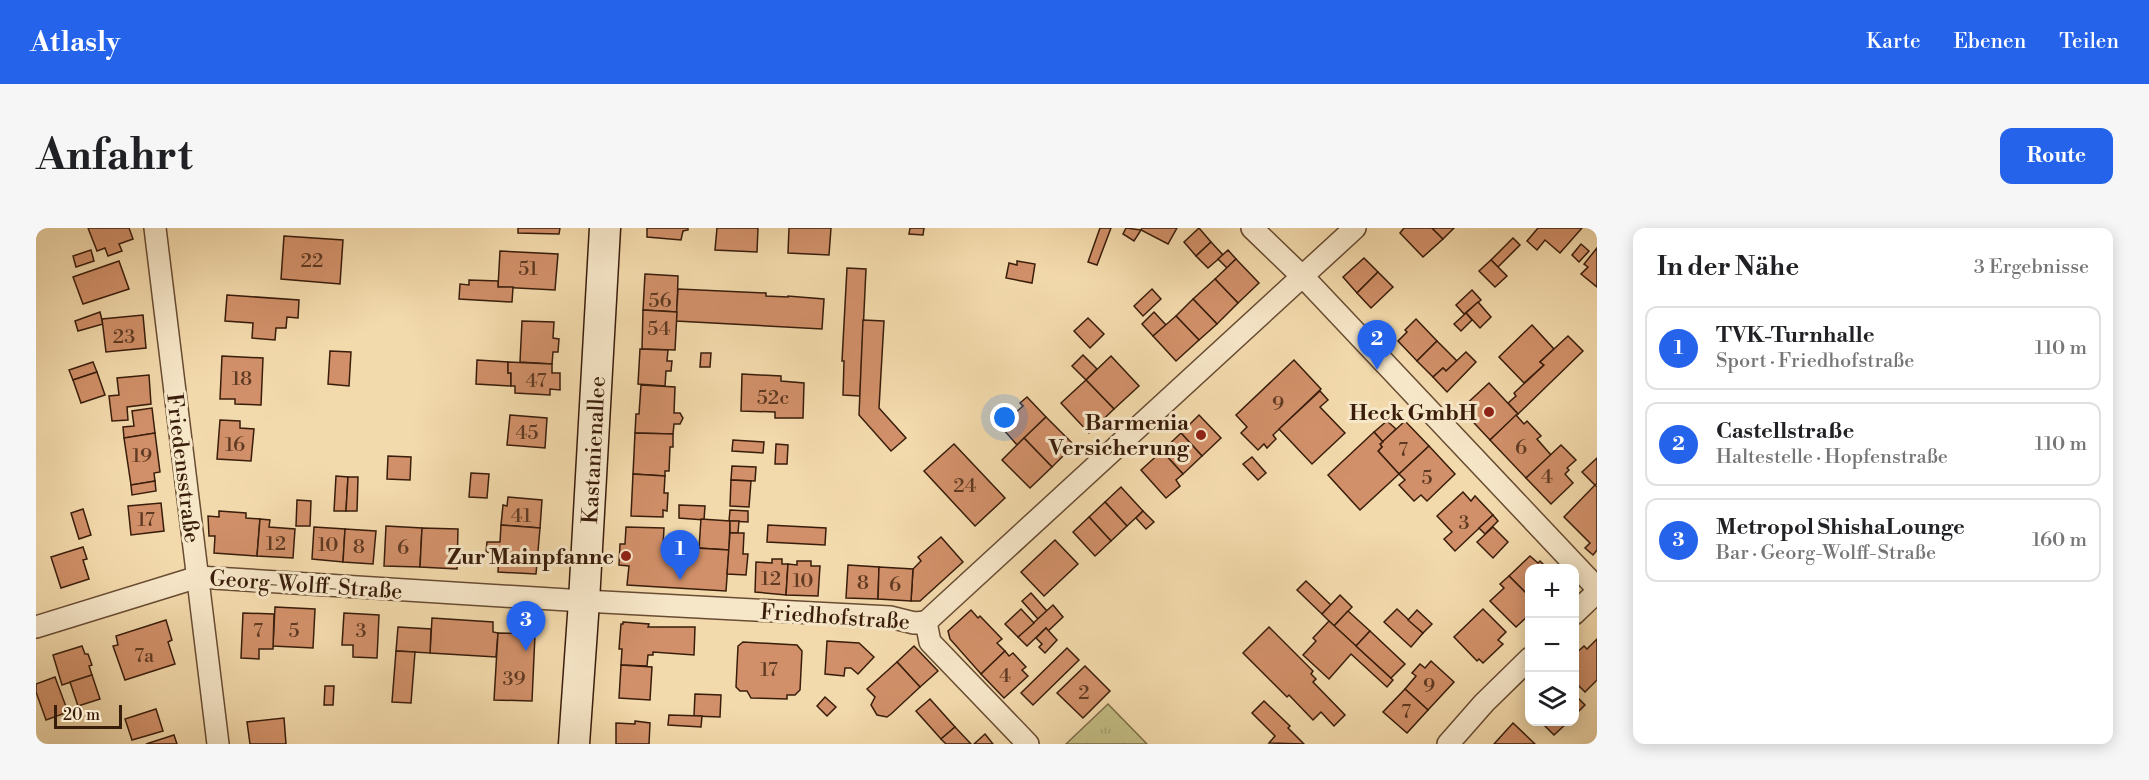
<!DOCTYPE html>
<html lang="de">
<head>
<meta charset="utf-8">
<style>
	:root { --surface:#fff; --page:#f6f6f6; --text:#202124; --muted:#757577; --line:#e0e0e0; --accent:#2563eb }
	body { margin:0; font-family:"Libre Bodoni",serif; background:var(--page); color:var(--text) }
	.controls { position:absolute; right:18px; bottom:18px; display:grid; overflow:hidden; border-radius:12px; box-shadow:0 3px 15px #0003 }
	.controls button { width:54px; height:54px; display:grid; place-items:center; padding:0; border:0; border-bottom:2px solid var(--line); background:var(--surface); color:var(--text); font:30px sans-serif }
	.scale { position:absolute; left:18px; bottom:15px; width:68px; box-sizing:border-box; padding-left:6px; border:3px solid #391d0b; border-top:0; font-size:16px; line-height:21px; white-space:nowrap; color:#391d0b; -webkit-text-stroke:4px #f7e7c9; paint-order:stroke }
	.you { position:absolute; left:969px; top:190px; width:21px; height:21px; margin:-15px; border:4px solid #fff; border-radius:50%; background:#1a73e8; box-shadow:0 0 0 9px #1a73e833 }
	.badge { display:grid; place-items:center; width:39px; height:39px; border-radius:50%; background:var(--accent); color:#fff; font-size:20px; font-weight:700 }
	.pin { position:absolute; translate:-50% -50px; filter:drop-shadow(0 2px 3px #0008) }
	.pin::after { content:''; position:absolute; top:32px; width:21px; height:18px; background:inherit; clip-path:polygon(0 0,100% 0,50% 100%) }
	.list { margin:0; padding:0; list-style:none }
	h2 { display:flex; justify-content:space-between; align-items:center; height:78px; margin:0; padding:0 24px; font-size:26px }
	h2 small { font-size:20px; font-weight:400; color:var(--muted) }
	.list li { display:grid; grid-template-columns:39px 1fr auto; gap:18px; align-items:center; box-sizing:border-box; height:84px; margin:0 12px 12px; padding:0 12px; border:2px solid var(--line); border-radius:12px }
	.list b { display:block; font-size:22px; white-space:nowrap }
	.list p { margin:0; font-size:20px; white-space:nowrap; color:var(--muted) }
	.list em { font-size:20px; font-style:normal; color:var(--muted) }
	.icon { flex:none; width:33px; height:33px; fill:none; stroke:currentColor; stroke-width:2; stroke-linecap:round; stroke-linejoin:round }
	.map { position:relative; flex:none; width:1561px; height:516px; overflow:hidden; border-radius:12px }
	header { display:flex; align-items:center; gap:36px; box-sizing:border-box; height:84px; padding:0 30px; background:var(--accent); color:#fff }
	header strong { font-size:28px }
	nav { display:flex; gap:33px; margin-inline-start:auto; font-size:21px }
	.intro { display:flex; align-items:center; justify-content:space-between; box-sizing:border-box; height:144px; padding:0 36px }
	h1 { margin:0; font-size:42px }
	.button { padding:15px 27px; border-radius:12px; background:var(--accent); color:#fff; font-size:21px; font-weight:700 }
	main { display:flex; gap:36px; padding:0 36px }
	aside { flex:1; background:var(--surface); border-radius:12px; box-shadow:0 3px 15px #0003 }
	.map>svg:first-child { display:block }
	.grass { fill:url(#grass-tufts); stroke:#7e6d48; stroke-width:1.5 }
	.building { fill:#d19069; stroke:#391d0b; stroke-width:1.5 }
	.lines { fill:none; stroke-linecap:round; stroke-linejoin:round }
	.street-casing { stroke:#684c33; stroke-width:24 }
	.secondary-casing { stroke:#391d0b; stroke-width:33 }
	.street { stroke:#f7e7c9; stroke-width:21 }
	.secondary { stroke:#f7e7c9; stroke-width:30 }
	.poi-dot { fill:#8f2418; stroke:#f7e7c9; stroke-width:2 }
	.labels { text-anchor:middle; stroke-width:6; stroke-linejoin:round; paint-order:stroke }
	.number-label { font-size:20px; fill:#5f3a22 }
	.poi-label { font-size:22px; font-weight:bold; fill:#391d0b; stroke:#f7e7c9; text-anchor:end }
	.street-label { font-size:22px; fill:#391d0b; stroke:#f7e7c9 }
</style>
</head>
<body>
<header>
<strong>Atlasly</strong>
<nav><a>Karte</a><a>Ebenen</a><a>Teilen</a></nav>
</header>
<div class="intro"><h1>Anfahrt</h1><a class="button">Route</a></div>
<main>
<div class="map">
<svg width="1561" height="516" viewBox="0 0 1561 516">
	<defs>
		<pattern id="grass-tufts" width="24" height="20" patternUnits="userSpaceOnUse" patternTransform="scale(1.5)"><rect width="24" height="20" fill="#c3bd84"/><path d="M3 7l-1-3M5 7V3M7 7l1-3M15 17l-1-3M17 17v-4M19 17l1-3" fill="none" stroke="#a8a271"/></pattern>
	</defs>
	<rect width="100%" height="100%" fill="#f3daac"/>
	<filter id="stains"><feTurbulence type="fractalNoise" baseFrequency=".00333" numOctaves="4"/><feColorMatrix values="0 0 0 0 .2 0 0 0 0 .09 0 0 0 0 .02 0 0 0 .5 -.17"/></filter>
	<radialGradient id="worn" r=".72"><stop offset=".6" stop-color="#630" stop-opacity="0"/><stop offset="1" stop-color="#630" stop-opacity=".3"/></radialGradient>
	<polygon class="grass" points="1072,476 1111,516 1030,516"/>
	<g class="building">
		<polygon points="52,0 93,0 97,11 83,16 86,23 72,28 69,20 61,23"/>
		<polygon points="482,0 524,0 523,6 482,5"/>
		<polygon points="611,0 652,0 652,2 647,3 645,12 611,9"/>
		<polygon points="681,0 722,0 721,24 679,22"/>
		<polygon points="753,0 795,0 793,27 752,25"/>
		<polygon points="874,0 888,0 887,7 873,6"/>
		<polygon points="1064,0 1075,0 1061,37 1052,34"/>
		<polygon points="1090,0 1105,2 1098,13 1087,6"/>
		<polygon points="1106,0 1141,0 1132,16 1105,2"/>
		<polygon points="1163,0 1175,14 1160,28 1148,14"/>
		<polygon points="1368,0 1396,0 1407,11 1387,29 1364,5"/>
		<polygon points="1396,0 1418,0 1407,11"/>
		<polygon points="1502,0 1546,0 1524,25 1509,12 1501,22 1491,13"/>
		<polygon points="248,8 307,12 304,56 245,51"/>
		<polygon points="1477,10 1484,17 1462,39 1455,32"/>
		<polygon points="1175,14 1187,27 1172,40 1160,28"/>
		<polygon points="1545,16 1553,23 1543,34 1536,27"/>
		<polygon points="1561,20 1561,59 1545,46 1552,39 1548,36"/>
		<polygon points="55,22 58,33 40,39 37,28"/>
		<polygon points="1192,22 1200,31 1191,40 1182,31"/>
		<polygon points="464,23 522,26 519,62 462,59"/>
		<polygon points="1328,30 1342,44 1321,65 1307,49"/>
		<polygon points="1200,31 1223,55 1202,75 1179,51"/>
		<polygon points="1455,32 1471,48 1459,59 1443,43"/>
		<polygon points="83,33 93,61 47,76 37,49"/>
		<polygon points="981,33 999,36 996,55 970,50 973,35 981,37"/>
		<polygon points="811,40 830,41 824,168 807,167 808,133 806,133"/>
		<polygon points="1342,44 1357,59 1335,80 1321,65"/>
		<polygon points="609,46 642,48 641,84 607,82"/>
		<polygon points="1179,51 1202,75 1181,96 1157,71"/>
		<polygon points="433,52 462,53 462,59 477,59 476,74 423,71 424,56 433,57"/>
		<polygon points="642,61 730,65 730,68 752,69 752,68 788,71 786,101 640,93"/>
		<polygon points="1116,61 1125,71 1107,88 1098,78"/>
		<polygon points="1436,62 1445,72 1428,86 1420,77"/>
		<polygon points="191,67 263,72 262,90 251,89 250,100 240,100 239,112 216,110 217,95 189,93"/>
		<polygon points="1157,71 1181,96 1163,112 1140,88"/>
		<polygon points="1442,74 1455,89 1444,100 1430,85"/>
		<polygon points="607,82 641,84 639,122 606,121"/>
		<polygon points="64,84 67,96 42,103 39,93"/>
		<polygon points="1118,84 1130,97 1117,108 1106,96"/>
		<polygon points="1430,85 1436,92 1425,103 1418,96"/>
		<polygon points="107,87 110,120 70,124 66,91"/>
		<polygon points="1140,88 1163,112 1140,133 1117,108"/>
		<polygon points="1052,90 1068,106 1054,120 1038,103"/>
		<polygon points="1380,91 1401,113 1381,133 1362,113 1371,104 1369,102"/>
		<polygon points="827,92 848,93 843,180 870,210 855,223 823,187"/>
		<polygon points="486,93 518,94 517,110 523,111 522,124 517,124 516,136 484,134"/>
		<polygon points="1496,97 1518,121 1504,134 1508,137 1488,155 1463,129"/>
		<polygon points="1532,108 1547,123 1482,186 1472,175 1480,168 1478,165 1508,137 1504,134"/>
		<polygon points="1401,113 1421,133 1410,143 1407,140 1397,149 1381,133"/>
		<polygon points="604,121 632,122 631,133 636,133 635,143 630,143 629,158 602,156"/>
		<polygon points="294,123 315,124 313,158 292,156"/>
		<polygon points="1430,124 1440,134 1411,164 1397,149 1407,140 1410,143"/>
		<polygon points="665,125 675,125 674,139 664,139"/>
		<polygon points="1047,127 1061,141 1050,152 1036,138"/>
		<polygon points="186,128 227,130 225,177 199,176 199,171 184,171"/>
		<polygon points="1075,128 1103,158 1078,181 1050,152"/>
		<polygon points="441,132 472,134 472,145 475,145 475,158 440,156"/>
		<polygon points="1258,132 1285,161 1237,207 1240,211 1231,220 1228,216 1222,222 1205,205 1211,199 1200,187"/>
		<polygon points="57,134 61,144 37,152 33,142"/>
		<polygon points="472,134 516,136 516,145 524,145 524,162 514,161 514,167 479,165 479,158 475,158 475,145 472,145"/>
		<polygon points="61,144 69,167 45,175 37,152"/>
		<polygon points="706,146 745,148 745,153 768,155 767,190 739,190 739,184 705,183"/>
		<polygon points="113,147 115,176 91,179 92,192 76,193 73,168 83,167 81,150"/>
		<polygon points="1050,152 1078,181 1053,205 1025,175"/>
		<polygon points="1453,155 1482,186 1454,212 1425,181"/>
		<polygon points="605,157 639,159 638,185 644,185 647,190 644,196 638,196 637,206 599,205 600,186 603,186"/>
		<polygon points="1284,163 1292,172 1284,179 1309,205 1276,236 1243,201"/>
		<polygon points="991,169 1010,189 981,217 967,201 981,188 979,185 987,178 984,175"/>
		<polygon points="116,180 119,205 88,210 87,199 98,198 96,183"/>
		<polygon points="474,187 511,190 509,220 471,217"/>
		<polygon points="1163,187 1185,210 1166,228 1145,205"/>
		<polygon points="1480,187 1488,196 1491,193 1505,208 1501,211 1515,227 1490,250 1454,212"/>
		<polygon points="1010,189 1038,217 1016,239 988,210"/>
		<polygon points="184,192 204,193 204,200 218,201 215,233 181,231"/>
		<polygon points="1351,193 1360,201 1347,214 1338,204"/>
		<polygon points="1369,193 1393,218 1363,246 1342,223 1346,219 1344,216"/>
		<polygon points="1338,204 1347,214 1344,216 1346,219 1342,223 1363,246 1324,282 1292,247"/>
		<polygon points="119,205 124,244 118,245 119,253 95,257 88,210"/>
		<polygon points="599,205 637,206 637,219 634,219 633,243 629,243 629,248 597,246"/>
		<polygon points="1145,205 1166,228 1147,246 1126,223"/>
		<polygon points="988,210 1016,239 994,260 966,232"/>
		<polygon points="697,212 728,214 727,225 696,223"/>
		<polygon points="740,216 752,217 751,236 739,236"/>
		<polygon points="918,216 969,270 939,298 888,243"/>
		<polygon points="1525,217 1540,232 1531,240 1533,242 1529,246 1537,255 1515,276 1490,250"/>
		<polygon points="1393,218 1419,246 1391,273 1385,267 1378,273 1363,257 1369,252 1363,246"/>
		<polygon points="1126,223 1147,246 1140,252 1144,258 1130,270 1105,242"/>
		<polygon points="352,228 375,229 374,252 351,251"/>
		<polygon points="1216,229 1230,245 1222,252 1207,236"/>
		<polygon points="1561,230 1561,256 1559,257 1546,244"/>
		<polygon points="696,238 720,239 719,253 695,252"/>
		<polygon points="435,245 453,246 451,270 433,269"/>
		<polygon points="597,246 629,248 628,265 632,265 631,283 627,282 627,289 595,288"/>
		<polygon points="300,248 312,249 310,283 298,283"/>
		<polygon points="312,249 322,249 321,283 310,283"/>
		<polygon points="695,252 715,253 713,279 694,278"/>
		<polygon points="119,253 120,263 96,267 95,257"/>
		<polygon points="1559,257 1561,259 1561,322 1557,327 1549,320 1554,315 1528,289"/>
		<polygon points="1085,259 1107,283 1091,298 1069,274"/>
		<polygon points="1427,264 1435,273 1439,268 1457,287 1419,323 1408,311 1416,304 1401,288"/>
		<polygon points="472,269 506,272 504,300 465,297 467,277 471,278"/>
		<polygon points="261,272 275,273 274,298 260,298"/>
		<polygon points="1069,274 1091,298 1075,313 1053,289"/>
		<polygon points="125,275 128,303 95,307 92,278"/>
		<polygon points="643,277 669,278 668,292 643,290"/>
		<polygon points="47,281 55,307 43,311 35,285"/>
		<polygon points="694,282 712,283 712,294 693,293"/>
		<polygon points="183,283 210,285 210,290 224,291 221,328 178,325 179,308 173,308 172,288 183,289"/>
		<polygon points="1107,283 1118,294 1110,301 1100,290"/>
		<polygon points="1457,287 1462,293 1449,306 1443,300"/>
		<polygon points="1053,289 1075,313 1059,328 1037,304"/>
		<polygon points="224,291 234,292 233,299 259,301 257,330 221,328"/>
		<polygon points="665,291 694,293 693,322 663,320"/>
		<polygon points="694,293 703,293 702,305 694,305"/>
		<polygon points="465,297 504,300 500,346 462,344 463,326 450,324 451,314 464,314"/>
		<polygon points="732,297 790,300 789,317 731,314"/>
		<polygon points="350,298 386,300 384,339 348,338"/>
		<polygon points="278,299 309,301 307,334 276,331"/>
		<polygon points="590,299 628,300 627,318 693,322 690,363 591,357 593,338 583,337 584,316 589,316"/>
		<polygon points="1457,299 1472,314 1457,330 1441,314"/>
		<polygon points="386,300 422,301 421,341 384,339"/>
		<polygon points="309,301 340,303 337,336 307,334"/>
		<polygon points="694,305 708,305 707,326 712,326 710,347 691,346"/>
		<polygon points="905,309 927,334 884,373 875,373 877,341 885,333 882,329"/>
		<polygon points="1019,312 1042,336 1008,368 985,344"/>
		<polygon points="47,319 51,331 47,332 53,351 25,360 15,329"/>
		<polygon points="1494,328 1502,335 1504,333 1511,340 1494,340 1494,369 1473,348"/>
		<polygon points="736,331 746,331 746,336 752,336 750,367 719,364 720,334 736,335"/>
		<polygon points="761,333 775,333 775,338 784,338 782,368 750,367 752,336 761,337"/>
		<polygon points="812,337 843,339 842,371 810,370"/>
		<polygon points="843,339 877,341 875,373 842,371"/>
		<polygon points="1473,348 1494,369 1494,386 1480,399 1454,373 1468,360 1464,356"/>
		<polygon points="1270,353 1295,377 1286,386 1261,362"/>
		<polygon points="995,365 1011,383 1002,391 986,373"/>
		<polygon points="1304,367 1316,379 1298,398 1286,386"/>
		<polygon points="1017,377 1027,389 1012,403 1010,400 991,418 982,409"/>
		<polygon points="239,379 279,381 277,420 237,418"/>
		<polygon points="985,381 998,395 982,409 969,396"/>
		<polygon points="1361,381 1387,405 1375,419 1348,394"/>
		<polygon points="1447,381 1470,404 1462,412 1467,416 1447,435 1443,431 1441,433 1418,409"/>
		<polygon points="935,382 942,390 944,388 966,411 961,415 969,423 945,446 914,411 912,403"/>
		<polygon points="1381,382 1396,396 1387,405 1372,392"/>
		<polygon points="1312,383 1334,403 1320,418 1298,398"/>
		<polygon points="207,385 238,386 237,421 223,421 223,431 205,430"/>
		<polygon points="308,385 343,387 341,430 317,429 317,417 306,417"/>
		<polygon points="396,390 457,394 457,404 462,405 460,429 394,425"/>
		<polygon points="130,392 136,412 132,414 139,436 89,452 77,418 82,417 80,408"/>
		<polygon points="1293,393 1357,452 1351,459 1315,426 1293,451 1267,427 1280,413 1277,410"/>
		<polygon points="587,394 613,396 612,399 659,399 658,427 617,424 617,427 612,427 611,438 585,437 586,421 583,421 585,396 587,396"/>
		<polygon points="362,399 395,401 394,425 360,423"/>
		<polygon points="1233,399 1277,443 1275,446 1280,451 1277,454 1309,487 1298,498 1285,484 1277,492 1253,467 1251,469 1207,425"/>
		<polygon points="1010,400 1021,412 1009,425 1003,419 1006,416 1000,410"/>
		<polygon points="1334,403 1369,436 1355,450 1320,418"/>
		<polygon points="462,405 499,406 496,473 458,472"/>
		<polygon points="1561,411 1561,452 1549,464 1538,453 1538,427 1548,418 1551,421"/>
		<polygon points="791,413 823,415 838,429 822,446 815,440 809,440 808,448 789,446"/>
		<polygon points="707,414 761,417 766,423 764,462 759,467 751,467 751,471 715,470 711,463 704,463 700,459 702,418"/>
		<polygon points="46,418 49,426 52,426 56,437 53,438 56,447 26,457 17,427"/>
		<polygon points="878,418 902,443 884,459 861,434"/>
		<polygon points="1031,420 1043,432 997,477 985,465"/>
		<polygon points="360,423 379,424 375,475 356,474"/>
		<polygon points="969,423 973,428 977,425 990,439 986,442 992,448 968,470 945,446"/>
		<polygon points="1395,433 1418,454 1392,482 1369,461 1380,448 1376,445 1384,436 1389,440"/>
		<polygon points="861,434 884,459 855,486 851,489 841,487 835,477 839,469 831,461"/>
		<polygon points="585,437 616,439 614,472 583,470"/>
		<polygon points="1049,438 1074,463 1047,490 1021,465"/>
		<polygon points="56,447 64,471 42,478 34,454"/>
		<polygon points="19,449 32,484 10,492 0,464 0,456"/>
		<polygon points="289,458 298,458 297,477 288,477"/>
		<polygon points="1369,461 1392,482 1371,505 1347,484"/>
		<polygon points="659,466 685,467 684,489 658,488"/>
		<polygon points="1538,466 1549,477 1538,488"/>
		<polygon points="789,469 800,479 791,488 781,478"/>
		<polygon points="894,471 919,499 905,511 880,483"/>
		<polygon points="1228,473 1254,498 1252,500 1268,516 1233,515 1239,508 1216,485"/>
		<polygon points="120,481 127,503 96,512 89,491"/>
		<polygon points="633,487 666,488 665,499 632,497"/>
		<polygon points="248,490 250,516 214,516 211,494"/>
		<polygon points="599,493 614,495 613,516 580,516 580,495 599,496"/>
		<polygon points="1505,494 1532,494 1518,507"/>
		<polygon points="1477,495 1499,516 1458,516"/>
		<polygon points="919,499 935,516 910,516 905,511"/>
		<polygon points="949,506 957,516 938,516"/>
		<polygon points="138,507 141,516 110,516"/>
	</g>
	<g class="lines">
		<defs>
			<g id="street">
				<polyline points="119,0 182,516"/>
				<polyline points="1216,0 1275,57 1561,360"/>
				<polyline points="1538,386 1561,364"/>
				<polyline points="890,394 1319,0"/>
				<polyline points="0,399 162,349 548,373 854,389 878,395 890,394 894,414 992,516"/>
				<polyline points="1412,516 1448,475 1494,430"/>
			</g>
			<polyline id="secondary" points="538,516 548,373 569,0"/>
		</defs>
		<use href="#street" class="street-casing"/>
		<use href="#secondary" class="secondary-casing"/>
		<use href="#street" class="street"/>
		<use href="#secondary" class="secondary"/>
	</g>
	<g class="poi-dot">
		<circle cx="1453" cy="184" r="6"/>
		<circle cx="1165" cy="207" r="6"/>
		<circle cx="590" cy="328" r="6"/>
	</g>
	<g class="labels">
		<g class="number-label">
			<text x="276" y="39">22</text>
			<text x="492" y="47">51</text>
			<text x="624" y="79">56</text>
			<text x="623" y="107">54</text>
			<text x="88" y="115">23</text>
			<text x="206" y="157">18</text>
			<text x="500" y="159">47</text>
			<text x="737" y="176">52c</text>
			<text x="1242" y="182">9</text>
			<text x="491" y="211">45</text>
			<text x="199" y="223">16</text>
			<text x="1485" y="226">6</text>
			<text x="1367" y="228">7</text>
			<text x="106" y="234">19</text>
			<text x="1511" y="255">4</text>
			<text x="1391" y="256">5</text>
			<text x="929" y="264">24</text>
			<text x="485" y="294">41</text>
			<text x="110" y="298">17</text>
			<text x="1428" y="301">3</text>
			<text x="240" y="322">12</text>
			<text x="292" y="323">10</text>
			<text x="323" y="325">8</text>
			<text x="367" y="326">6</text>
			<text x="735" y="357">12</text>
			<text x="767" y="359">10</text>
			<text x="827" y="361">8</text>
			<text x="859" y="363">6</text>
			<text x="222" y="409">7</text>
			<text x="258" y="409">5</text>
			<text x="325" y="409">3</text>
			<text x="108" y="434">7a</text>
			<text x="733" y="448">17</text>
			<text x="969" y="454">4</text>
			<text x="478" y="457">39</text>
			<text x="1393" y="464">9</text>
			<text x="1048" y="471">2</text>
			<text x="1370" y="490">7</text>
		</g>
		<g class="poi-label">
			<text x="1441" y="192">Heck GmbH</text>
			<text x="1153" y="202">Barmenia<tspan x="1153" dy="25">Versicherung</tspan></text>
			<text x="578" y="336">Zur Mainpfanne</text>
		</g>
		<g class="street-label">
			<text transform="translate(557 222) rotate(-87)" y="8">Kastanienallee</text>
			<text transform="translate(148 240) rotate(83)" y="8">Friedensstraße</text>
			<text transform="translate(270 356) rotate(4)" y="8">Georg-Wolff-Straße</text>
			<text transform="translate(799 388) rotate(4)" y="8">Friedhofstraße</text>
		</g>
	</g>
	<rect width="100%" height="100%" filter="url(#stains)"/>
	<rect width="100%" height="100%" fill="url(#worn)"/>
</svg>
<div class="controls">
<button>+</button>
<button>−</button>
<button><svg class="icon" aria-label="layers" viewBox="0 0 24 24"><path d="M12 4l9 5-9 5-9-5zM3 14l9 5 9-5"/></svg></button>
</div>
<div class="scale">20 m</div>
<div class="you"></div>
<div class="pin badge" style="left:644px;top:352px">1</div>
<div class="pin badge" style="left:1341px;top:142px">2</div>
<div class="pin badge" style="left:490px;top:423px">3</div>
</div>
<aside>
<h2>In der Nähe<small>3 Ergebnisse</small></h2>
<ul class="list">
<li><span class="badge">1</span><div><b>TVK-Turnhalle</b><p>Sport · Friedhofstraße</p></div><em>110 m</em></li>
<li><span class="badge">2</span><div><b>Castellstraße</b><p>Haltestelle · Hopfenstraße</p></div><em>110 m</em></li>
<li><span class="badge">3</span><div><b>Metropol ShishaLounge</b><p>Bar · Georg-Wolff-Straße</p></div><em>160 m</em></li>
</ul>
</aside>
</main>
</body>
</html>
